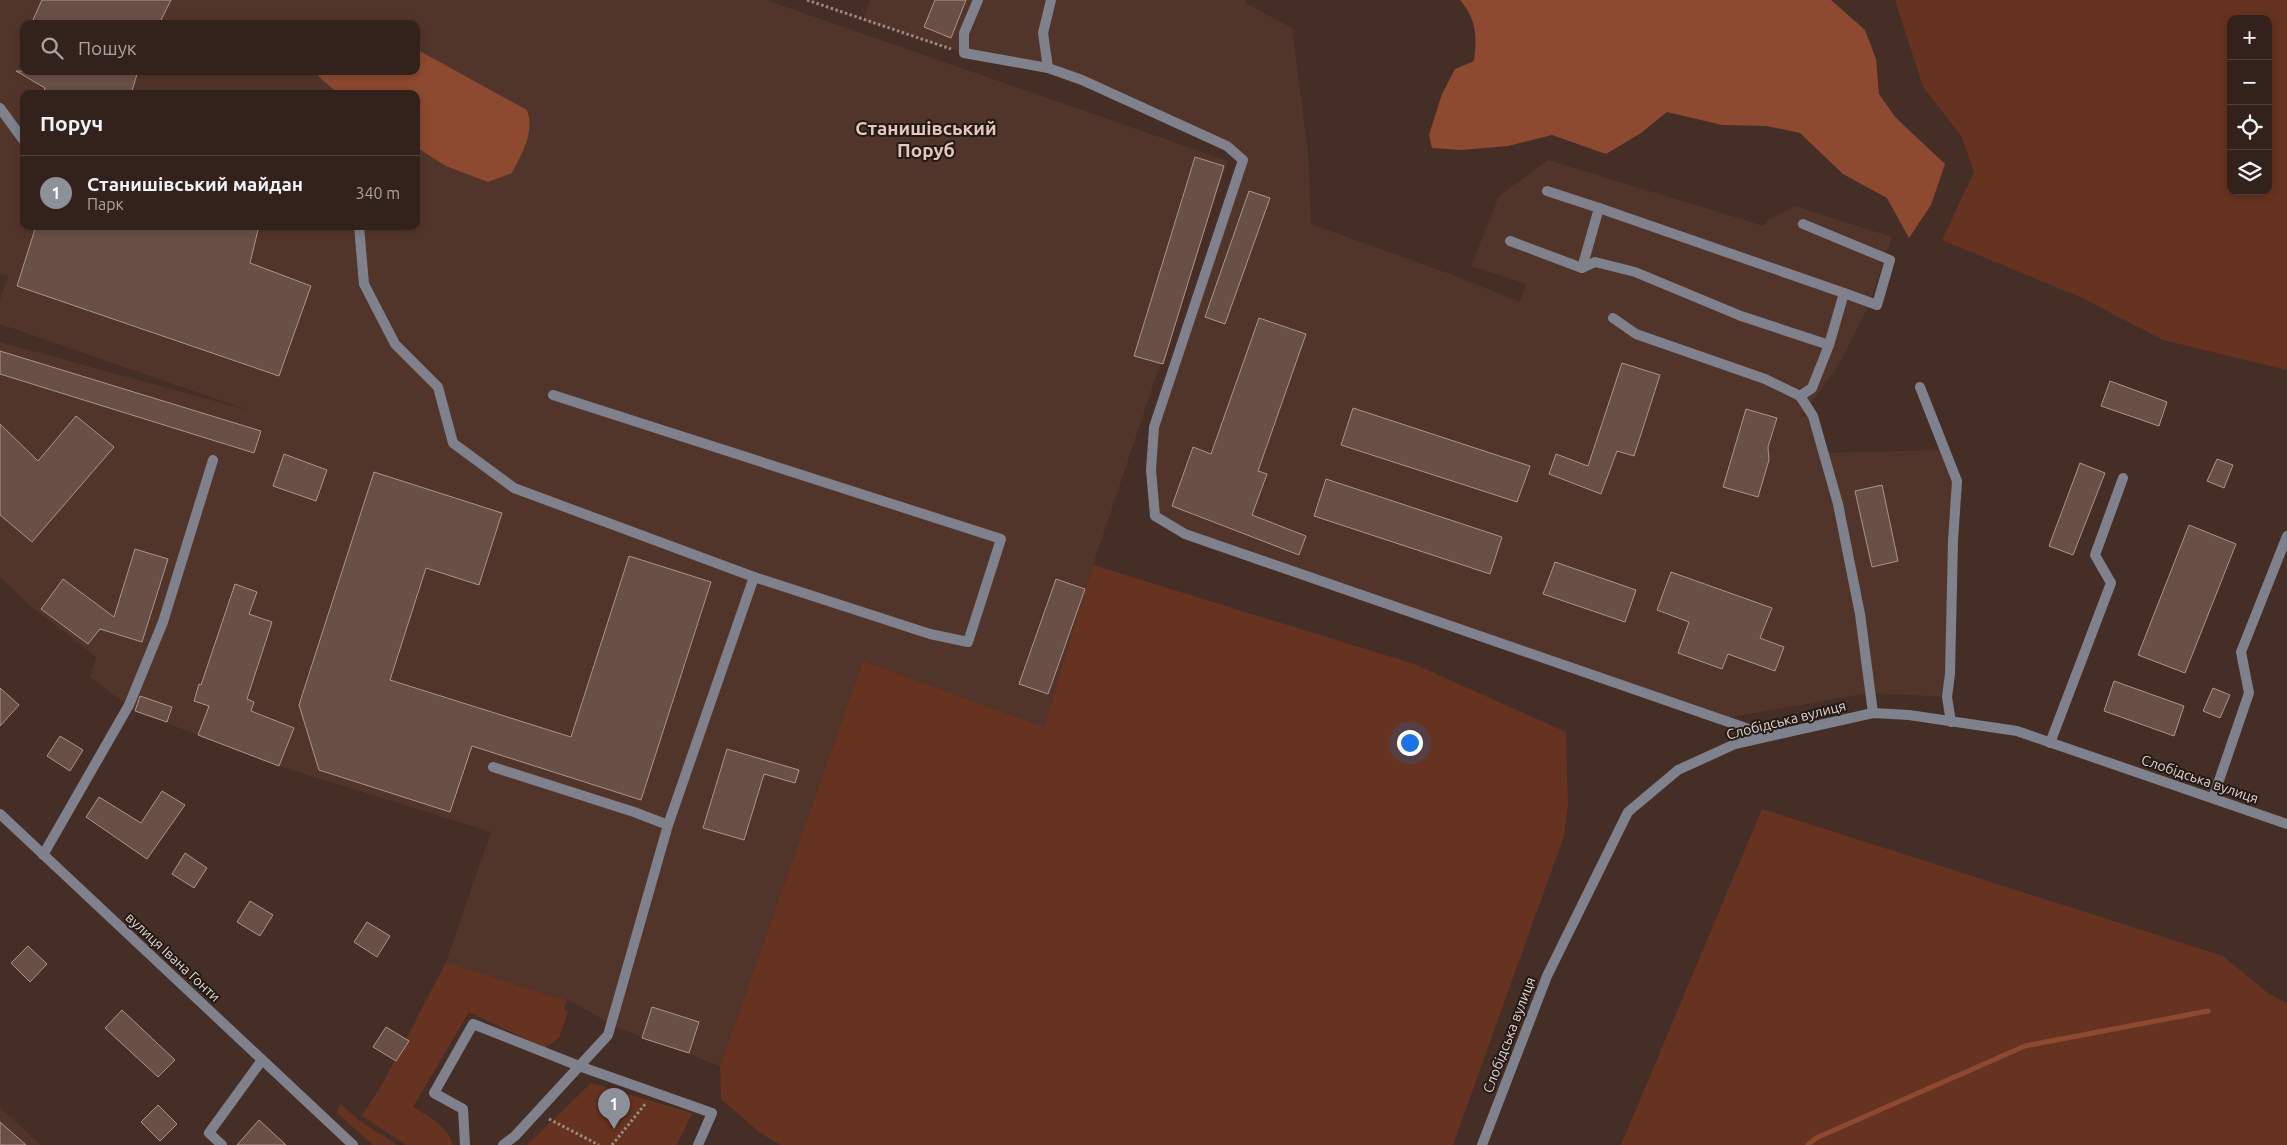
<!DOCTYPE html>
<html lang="uk">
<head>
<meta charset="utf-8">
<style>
	:root { --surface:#33221c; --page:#3e2f29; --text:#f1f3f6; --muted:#a9a4a3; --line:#4e3f3b; --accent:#8c9099 }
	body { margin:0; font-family:Ubuntu,sans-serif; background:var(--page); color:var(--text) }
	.controls { position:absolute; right:15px; top:15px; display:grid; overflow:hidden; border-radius:10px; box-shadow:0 2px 8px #0003 }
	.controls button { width:45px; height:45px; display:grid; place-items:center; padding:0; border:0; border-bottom:1px solid var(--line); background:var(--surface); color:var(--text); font:25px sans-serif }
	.you { position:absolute; left:1409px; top:742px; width:18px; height:18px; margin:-12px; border:4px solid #fff; border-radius:50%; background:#1a73e8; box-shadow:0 0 0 8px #1a73e833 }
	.badge { display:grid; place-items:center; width:32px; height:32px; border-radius:50%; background:var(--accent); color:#fff; font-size:16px; font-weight:700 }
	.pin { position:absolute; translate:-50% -41px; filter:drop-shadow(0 1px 2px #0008) }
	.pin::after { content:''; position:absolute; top:26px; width:18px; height:15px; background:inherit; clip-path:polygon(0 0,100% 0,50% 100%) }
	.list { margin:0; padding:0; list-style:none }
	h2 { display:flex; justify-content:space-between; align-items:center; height:65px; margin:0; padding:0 20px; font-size:21px }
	h2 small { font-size:16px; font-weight:400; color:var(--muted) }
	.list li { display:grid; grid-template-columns:32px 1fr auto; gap:15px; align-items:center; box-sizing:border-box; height:75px; padding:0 20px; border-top:1px solid var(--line) }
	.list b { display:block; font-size:19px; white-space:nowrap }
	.list p { margin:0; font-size:16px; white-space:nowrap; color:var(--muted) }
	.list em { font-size:16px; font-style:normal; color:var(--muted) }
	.icon { flex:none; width:28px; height:28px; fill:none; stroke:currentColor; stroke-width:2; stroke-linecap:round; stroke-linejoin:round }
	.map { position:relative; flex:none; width:2287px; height:1145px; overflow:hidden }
	.search { position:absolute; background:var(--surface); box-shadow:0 2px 8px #0003; left:20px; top:20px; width:400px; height:55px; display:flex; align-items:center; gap:12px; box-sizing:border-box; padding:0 18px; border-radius:10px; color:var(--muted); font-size:19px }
	.panel { position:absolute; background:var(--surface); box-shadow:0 2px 8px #0003; left:20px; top:90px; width:400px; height:140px; border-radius:10px }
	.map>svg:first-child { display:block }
	.built { fill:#52352a; fill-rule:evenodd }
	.green { fill:#653320; fill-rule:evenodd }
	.water { fill:#8d4a30 }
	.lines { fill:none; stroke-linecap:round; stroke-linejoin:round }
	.stream { stroke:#8d4a30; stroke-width:5 }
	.building { fill:#685047; stroke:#ae938a }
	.path { stroke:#9b8983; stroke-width:3; stroke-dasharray:2.5 2.5; stroke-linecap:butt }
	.service { stroke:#7f828c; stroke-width:10 }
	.tertiary { stroke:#7f828c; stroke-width:10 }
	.labels { text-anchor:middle; stroke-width:4; stroke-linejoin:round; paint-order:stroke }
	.street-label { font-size:14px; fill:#e5d6d1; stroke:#231915 }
	.district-label { font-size:19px; font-weight:bold; fill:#e4c8be; stroke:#231915 }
</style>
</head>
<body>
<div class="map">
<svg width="2287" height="1145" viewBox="0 0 2287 1145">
	<rect width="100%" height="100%" fill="#442e26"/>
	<g class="built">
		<path d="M0 0H766L1228 161 1093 565 1044 727 863 661 720 1066 618 1028 567 999 551 996 446 962 491 832 279 766 135 711 90 677 96 657 26 602 0 577V342L251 411 0 324V300L8 276 0 274ZM24 24H416V71H24ZM24 94H416V226H24Z"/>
		<polygon points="870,0 1246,0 1245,3 1292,28 1308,152 1311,224 1450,274 1520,302 1526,284 1471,266 1499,196 1548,160 1764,226 1768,220 1795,206 1892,237 1869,305 1841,361 1801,417 1813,416 1824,453 1946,450 1957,481 1947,697 1870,693 1720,719 1185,534 1155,516 1154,427 1243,159 1227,146 1082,80 964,53 863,20"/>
		<polygon points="0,1108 41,1145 0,1145"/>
	</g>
	<g class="green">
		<path d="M1895 0H2287V370L2163 340 2080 297 1942 240 1974 172 1962 137 1923 87ZM2231 19H2268V191H2231Z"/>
		<polygon points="1093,565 1414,664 1566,732 1568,805 1564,836 1453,1145 781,1145 760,1133 721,1099 720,1066 863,661 1044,727"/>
		<polygon points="1762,809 2223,956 2269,994 2287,1003 2287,1145 1621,1145"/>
		<path d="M446 962 551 996 567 999 564 1009 568 1011 559 1038 545 1048 469 1012 413 1107C429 1117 448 1126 453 1145H406L362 1116 384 1081Z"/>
		<polygon points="591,1083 692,1113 677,1145 527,1145"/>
		<polygon points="340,1104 359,1120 397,1145 373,1145 337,1113"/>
	</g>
	<g class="water">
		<path d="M1460 0H1831L1865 30 1876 59 1879 94 1896 118 1945 164 1931 205 1909 238 1887 198 1843 174 1800 133 1767 126 1722 125 1667 112 1641 133 1606 154 1552 135 1508 146 1461 150 1432 148 1429 135 1442 94 1455 69 1474 61C1477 36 1477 20 1460 0Z"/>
		<path d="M416 49 527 110C535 133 522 153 512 173L488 182 446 166 416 147V94H339L319 77 318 71H416Z"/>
	</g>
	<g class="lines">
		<polyline class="stream" points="1808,1145 1816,1138 2025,1046 2208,1011"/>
	</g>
	<g class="building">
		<polygon points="42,0 171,0 159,24 31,24"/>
		<polygon points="935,0 966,0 951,38 924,27"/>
		<polygon points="16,71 138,71 131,94 43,94 45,88"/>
		<polygon points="1195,157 1224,166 1163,364 1134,356"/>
		<polygon points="1249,191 1270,198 1225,324 1205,317"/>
		<polygon points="36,226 259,226 250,263 311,286 279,376 17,286"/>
		<polygon points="1259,318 1306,334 1258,471 1267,474 1252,515 1306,536 1299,555 1172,506 1193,447 1211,454"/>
		<polygon points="0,351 261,431 254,453 0,374"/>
		<polygon points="1622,363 1660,375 1634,456 1617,451 1601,494 1549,474 1556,454 1588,466"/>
		<polygon points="2110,381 2167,402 2159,426 2101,406"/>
		<polygon points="1353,408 1530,466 1517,502 1341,445"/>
		<polygon points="1746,409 1777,418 1768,447 1769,460 1758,497 1723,487"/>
		<polygon points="76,416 114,447 32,542 0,515 0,424 38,461"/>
		<polygon points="284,454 327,470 316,501 273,486"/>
		<polygon points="2217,459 2233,465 2224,488 2207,481"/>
		<polygon points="2080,463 2105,473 2073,555 2049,546"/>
		<polygon points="374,472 502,513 479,585 426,568 390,680 571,737 629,556 711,582 641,800 472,746 450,812 319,770 299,705"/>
		<polygon points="1326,479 1502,537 1490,574 1314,516"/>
		<polygon points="1882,485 1898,561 1872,567 1855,491"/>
		<polygon points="2189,525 2236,544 2185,673 2138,655"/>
		<polygon points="135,549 168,559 142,642 100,629 88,644 41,609 63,579 114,617"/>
		<polygon points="1555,562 1636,590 1625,622 1543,594"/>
		<polygon points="1671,572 1772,608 1760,638 1784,647 1775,671 1728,654 1722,669 1678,653 1689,622 1657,610"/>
		<polygon points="1056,579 1085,589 1048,694 1019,684"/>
		<polygon points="235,584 257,592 249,614 272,622 247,699 254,702 251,711 294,728 279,766 198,735 209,706 194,701 199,684 201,685"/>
		<polygon points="2114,681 2184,706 2174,736 2104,711"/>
		<polygon points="0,688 19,705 0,726"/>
		<polygon points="2213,688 2230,695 2220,718 2203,711"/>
		<polygon points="140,696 172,707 167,722 135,711"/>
		<polygon points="60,736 83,750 70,771 47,756"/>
		<polygon points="727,749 799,770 795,783 764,774 744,840 703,828"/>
		<polygon points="162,791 185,805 147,859 86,817 99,797 141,823"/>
		<polygon points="185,853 207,868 194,888 172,874"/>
		<polygon points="250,901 273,915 260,936 237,922"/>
		<polygon points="367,922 390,936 377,957 354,942"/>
		<polygon points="28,946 47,964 30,982 11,963"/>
		<polygon points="652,1007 699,1022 689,1053 642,1038"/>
		<polygon points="122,1010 175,1060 158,1077 105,1028"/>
		<polygon points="386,1027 409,1041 396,1061 373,1047"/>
		<polygon points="158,1105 177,1124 160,1141 141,1122"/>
		<polygon points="259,1120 286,1145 237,1145"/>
		<polygon points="0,1122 26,1145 0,1145"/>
	</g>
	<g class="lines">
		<g class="path">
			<polyline points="807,0 951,49"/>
			<polyline points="549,1119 599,1145"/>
			<polyline points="612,1145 646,1103"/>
		</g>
		<g class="service">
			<polyline points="978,0 964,33 964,53 1048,68 1082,80 1227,146 1243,160 1154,427 1151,470 1155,516 1185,534 1769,736"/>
			<polyline points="1048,68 1043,33 1051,0"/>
			<polyline points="0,108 24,141"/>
			<polyline points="1547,191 1599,208 1582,268"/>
			<polyline points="1599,208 1844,293 1829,345"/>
			<polyline points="1803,224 1890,260 1877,305 1844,293"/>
			<polyline points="359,226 364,284 395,344 438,387 453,443 514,488 754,577"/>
			<polyline points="1510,241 1582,268 1595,262 1635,272 1741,316 1829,345 1812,388 1800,396"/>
			<polyline points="1613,318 1636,334 1765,379 1800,396 1813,416 1838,504 1860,614 1873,713"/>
			<polyline points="1920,387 1957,481 1953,541 1950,674 1947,697 1951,722"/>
			<polyline points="553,395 1001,539 968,642 930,634 754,577 668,825"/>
			<polyline points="2050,743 2111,583 2095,555 2123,478"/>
			<polyline points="493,767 634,812 668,825 608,1035 515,1136 503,1145"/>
			<polyline points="2213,798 2249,693 2241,652 2287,536"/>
			<polyline points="43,855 129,705 163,622 213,460"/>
			<polyline points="222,1145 209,1133 262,1060"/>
			<polyline points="465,1145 463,1109 434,1093 473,1024 579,1066 712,1113 698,1145"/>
		</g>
		<g class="tertiary">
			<polyline points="0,814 353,1145"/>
			<polyline points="1482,1145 1547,976 1628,812 1678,770 1735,744 1873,713 1909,715 2017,731 2287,824"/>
		</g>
	</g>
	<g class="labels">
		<g class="street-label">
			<text transform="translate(1786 720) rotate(-14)" y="5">Слобідська вулиця</text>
			<text transform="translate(2200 779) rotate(19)" y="5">Слобідська вулиця</text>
			<text transform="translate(173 957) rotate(43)" y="5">вулиця Івана Гонти</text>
			<text transform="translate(1509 1035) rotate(-69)" y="5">Слобідська вулиця</text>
		</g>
		<g class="district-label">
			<text x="926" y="135">Станишівський<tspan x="926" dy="22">Поруб</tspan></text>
		</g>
	</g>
</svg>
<div class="controls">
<button>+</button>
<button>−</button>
<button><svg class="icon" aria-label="locate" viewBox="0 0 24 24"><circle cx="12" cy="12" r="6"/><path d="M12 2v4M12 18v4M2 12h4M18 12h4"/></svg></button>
<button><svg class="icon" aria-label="layers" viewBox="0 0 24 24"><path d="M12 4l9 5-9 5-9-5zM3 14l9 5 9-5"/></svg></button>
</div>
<div class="you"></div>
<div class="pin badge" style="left:614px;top:1129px">1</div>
<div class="search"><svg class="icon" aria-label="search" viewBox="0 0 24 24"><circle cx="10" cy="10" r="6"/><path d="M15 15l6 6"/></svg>Пошук</div>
<section class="panel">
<h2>Поруч<small></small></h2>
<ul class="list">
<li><span class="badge">1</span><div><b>Станишівський майдан</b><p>Парк</p></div><em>340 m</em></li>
</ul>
</section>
</div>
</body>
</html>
